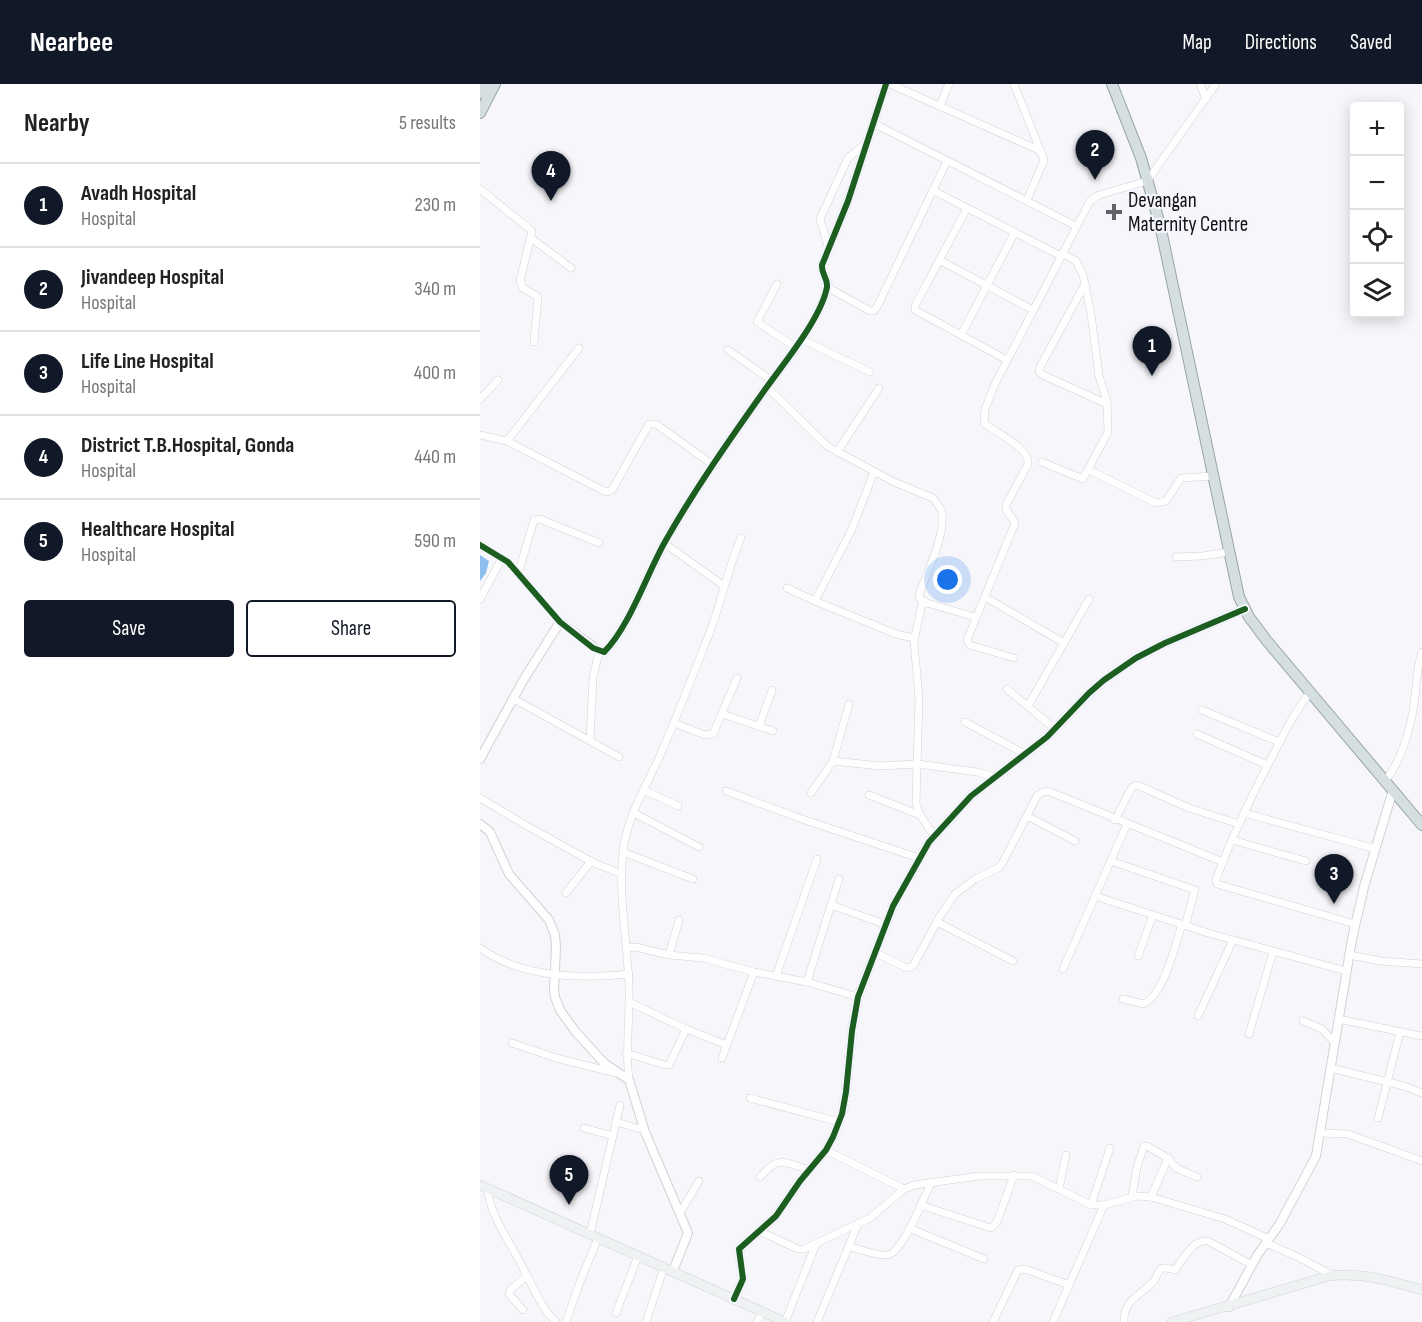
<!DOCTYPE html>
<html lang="en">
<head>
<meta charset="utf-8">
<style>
	:root { --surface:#fff; --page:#f2f2f2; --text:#222; --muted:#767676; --line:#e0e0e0; --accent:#111827 }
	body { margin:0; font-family:"Sofia Sans Condensed",sans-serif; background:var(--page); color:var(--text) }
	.controls { position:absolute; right:18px; top:18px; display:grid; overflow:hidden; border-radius:6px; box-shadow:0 3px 15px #0003 }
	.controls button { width:54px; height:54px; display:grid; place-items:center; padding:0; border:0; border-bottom:2px solid var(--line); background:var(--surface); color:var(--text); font:30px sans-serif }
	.you { position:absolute; left:468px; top:496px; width:21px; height:21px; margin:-15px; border:4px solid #fff; border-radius:50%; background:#1a73e8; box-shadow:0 0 0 9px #1a73e833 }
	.badge { display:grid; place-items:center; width:39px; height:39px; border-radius:50%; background:var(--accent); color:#fff; font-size:20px; font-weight:700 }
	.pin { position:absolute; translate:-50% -50px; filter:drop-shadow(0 2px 3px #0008) }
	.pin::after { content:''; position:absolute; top:32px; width:21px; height:18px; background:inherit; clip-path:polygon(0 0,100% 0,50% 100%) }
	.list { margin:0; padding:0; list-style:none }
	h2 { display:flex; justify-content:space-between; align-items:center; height:78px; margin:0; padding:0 24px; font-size:26px }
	h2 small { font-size:20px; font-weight:400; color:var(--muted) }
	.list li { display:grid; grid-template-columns:39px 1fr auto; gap:18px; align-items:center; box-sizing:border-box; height:84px; padding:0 24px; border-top:2px solid var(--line) }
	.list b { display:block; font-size:22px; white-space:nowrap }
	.list p { margin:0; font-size:20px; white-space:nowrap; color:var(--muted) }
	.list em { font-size:20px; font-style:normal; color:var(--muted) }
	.actions { display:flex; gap:12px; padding:18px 24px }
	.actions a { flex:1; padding:14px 0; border:2px solid var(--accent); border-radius:6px; text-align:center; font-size:21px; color:var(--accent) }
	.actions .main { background:var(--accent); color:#fff }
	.icon { flex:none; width:33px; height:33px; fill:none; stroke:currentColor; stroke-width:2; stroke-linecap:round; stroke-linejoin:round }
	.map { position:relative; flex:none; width:942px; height:1238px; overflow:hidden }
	header { display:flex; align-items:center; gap:36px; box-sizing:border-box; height:84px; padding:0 30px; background:var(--accent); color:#fff }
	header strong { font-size:28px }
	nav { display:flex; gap:33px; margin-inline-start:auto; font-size:21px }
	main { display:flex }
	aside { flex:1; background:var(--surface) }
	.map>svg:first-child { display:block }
	.water { fill:#8dbeed }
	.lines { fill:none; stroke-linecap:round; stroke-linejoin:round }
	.minor-casing { stroke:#d2d2d5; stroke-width:8 }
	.tertiary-casing { stroke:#d2d2d5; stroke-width:10 }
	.secondary-casing { stroke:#d2d2d5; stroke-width:10 }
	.trunk-casing { stroke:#98a5aa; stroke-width:12 }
	.minor { stroke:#fefefe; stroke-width:7 }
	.tertiary { stroke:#fefefe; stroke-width:8 }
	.secondary { stroke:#eef2f3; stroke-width:9 }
	.trunk { stroke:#d5dee1; stroke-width:10 }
	.cycleway-casing { stroke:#f5f6fd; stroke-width:10 }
	.cycleway { stroke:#1b5e20; stroke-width:6 }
	.poi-dot { fill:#626266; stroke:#f5f6fd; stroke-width:2 }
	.labels { text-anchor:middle; stroke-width:4.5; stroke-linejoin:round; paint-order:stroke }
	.poi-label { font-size:21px; fill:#121215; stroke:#f5f6fd; text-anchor:start }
</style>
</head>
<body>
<header>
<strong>Nearbee</strong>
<nav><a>Map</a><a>Directions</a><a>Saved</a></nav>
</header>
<main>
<aside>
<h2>Nearby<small>5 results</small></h2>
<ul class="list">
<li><span class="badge">1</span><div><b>Avadh Hospital</b><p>Hospital</p></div><em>230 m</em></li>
<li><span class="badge">2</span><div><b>Jivandeep Hospital</b><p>Hospital</p></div><em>340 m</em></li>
<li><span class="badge">3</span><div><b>Life Line Hospital</b><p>Hospital</p></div><em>400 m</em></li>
<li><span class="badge">4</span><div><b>District T.B.Hospital, Gonda</b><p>Hospital</p></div><em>440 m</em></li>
<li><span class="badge">5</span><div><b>Healthcare Hospital</b><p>Hospital</p></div><em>590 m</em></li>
</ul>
<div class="actions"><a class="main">Save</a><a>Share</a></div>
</aside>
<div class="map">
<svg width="942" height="1238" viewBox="0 0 942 1238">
	<rect width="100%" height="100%" fill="#f7f7fb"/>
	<polygon class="water" points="0,471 9,477 6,489 0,497"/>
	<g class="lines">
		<defs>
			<g id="minor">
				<polyline points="410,0 561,67"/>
				<polyline points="534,0 564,76 547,116"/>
				<polyline points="720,0 726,15"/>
				<polyline points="460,22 469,0"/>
				<polyline points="393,39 596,142"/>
				<polyline points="0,105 52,147 40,197 43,204 58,213 54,258"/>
				<polyline points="454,107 581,172"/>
				<polyline points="487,124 435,222 435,226 527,276"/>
				<polyline points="51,154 91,184"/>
				<polyline points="349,165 340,135 368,74 385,60"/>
				<polyline points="459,176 553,226"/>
				<polyline points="297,200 277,238 315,263"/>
				<polyline points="605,200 560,283 559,288 563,291 627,320"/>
				<polyline points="347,203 390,227 394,227 397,223 467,77"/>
				<polyline points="481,251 535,148"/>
				<polyline points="321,255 390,288"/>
				<polyline points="248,266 291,296"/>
				<path d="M287 303 347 362 414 398 453 414C456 418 459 422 461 426 468 446 446 491 439 511L440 515 447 519"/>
				<polyline points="0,315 18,296"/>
				<polyline points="0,351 27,357 126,408 132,406 169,340 176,340 233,381"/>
				<polyline points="27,357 99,264"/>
				<polyline points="357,368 399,304"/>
				<polyline points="562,378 603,395 628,348 627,317 619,292 611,230 603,191 596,177 582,169"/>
				<polyline points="609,386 676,419 686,417 701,394 732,392"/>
				<polyline points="184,459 244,502"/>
				<polyline points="0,461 28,478 80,538"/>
				<polyline points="696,473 722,472 749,468"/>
				<polyline points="38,490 54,436 60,435 119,459"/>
				<polyline points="307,504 335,517 416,550 434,554"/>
				<polyline points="505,513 584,559"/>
				<polyline points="0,515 22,474"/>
				<polyline points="335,517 372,445 394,388"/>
				<path d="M534 574 490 561 487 556 535 439 526 425V421L548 380C550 364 516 349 504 339L505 325 515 300 610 117 619 111 667 97 736 0"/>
				<polyline points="527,605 575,645"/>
				<path d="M829 610C814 629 803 651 792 673 771 713 751 754 736 796L737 800 875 840"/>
				<polyline points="34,615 139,673"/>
				<polyline points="548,622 609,515"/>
				<polyline points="722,626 799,658"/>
				<polyline points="242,630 293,647"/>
				<polyline points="485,638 545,670"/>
				<polyline points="194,639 225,651 233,650 257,594"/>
				<polyline points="279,643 292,606"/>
				<polyline points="717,650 787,681"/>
				<polyline points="110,657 113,594 119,567"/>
				<polyline points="353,677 400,682 437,680 497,688 516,693"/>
				<path d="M905 697C921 678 931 644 934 619 937 602 936 584 942 568"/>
				<polyline points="164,706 198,722"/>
				<polyline points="246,707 322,735 439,774"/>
				<polyline points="331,709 353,677 369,620"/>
				<polyline points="389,711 440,731"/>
				<polyline points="0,714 47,742 114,779 142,790"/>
				<polyline points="154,729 219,763"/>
				<polyline points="764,729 896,765"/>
				<polyline points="547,732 595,757"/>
				<polyline points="635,736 652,703 657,701 709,724 759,740"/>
				<polyline points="454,752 439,729 436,719 439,615 434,557 442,520 447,519 495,533"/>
				<polyline points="752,756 826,777"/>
				<polyline points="143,768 213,795"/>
				<polyline points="631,777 715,806 705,842"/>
				<polyline points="86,809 111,777"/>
				<polyline points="615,812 728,849 866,887"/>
				<polyline points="351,821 407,841"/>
				<polyline points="457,838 533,877"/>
				<path d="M0 864C41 894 100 895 149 890"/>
				<polyline points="146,864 156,863 189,871 223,874 274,888 327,898 378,913"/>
				<polyline points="396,869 427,884 433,882 460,832 475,810 495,795 518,784 522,780 557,712 561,709 568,707 743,778"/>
				<polyline points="189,871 199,836"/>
				<polyline points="869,871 901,877 942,880"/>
				<polyline points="658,872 673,831"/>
				<polyline points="583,885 647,740"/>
				<polyline points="296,892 337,775"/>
				<polyline points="327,898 359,795"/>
				<path d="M643 915 663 920C683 913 696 860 702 840"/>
				<polyline points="149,918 206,945 247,961"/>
				<polyline points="718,932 753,856"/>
				<polyline points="858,935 942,952"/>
				<polyline points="823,937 842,945 854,958"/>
				<polyline points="769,950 793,868"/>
				<polyline points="32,959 76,974 136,989"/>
				<polyline points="146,969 185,981 189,981 206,945"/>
				<polyline points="242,974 274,888"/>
				<polyline points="850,984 924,1002 942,1009"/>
				<path d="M149 996C145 966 150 936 149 905 148 860 138 814 143 769 146 733 168 700 182 667 198 630 213 591 228 553 241 521 247 486 261 454"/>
				<polyline points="270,1014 359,1038"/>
				<polyline points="898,1034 920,948"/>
				<polyline points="136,1038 164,1046"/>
				<polyline points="104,1044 133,1052"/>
				<polyline points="840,1049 868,1050 942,1077"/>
				<polyline points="346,1066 424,1105"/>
				<path d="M280 1093C299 1071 303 1078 329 1086"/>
				<path d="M7 1104C11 1134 31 1159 44 1186 54 1204 61 1224 76 1238"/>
				<polyline points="579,1105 586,1071"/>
				<polyline points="652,1113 657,1083 664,1062 667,1062 688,1074 696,1084 717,1093"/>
				<polyline points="671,1113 688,1074"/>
				<polyline points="440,1121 511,1144 517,1138 534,1091"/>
				<polyline points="611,1121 630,1064"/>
				<polyline points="200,1129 219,1097"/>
				<polyline points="429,1144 504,1175"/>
				<polyline points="279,1147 318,1165 324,1165 390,1134 424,1105 434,1101 499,1092 552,1092 611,1121 624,1121 657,1112 671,1113 745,1135 789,1155"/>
				<polyline points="110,1150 140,1021"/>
				<polyline points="786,1159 818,1173 854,1192"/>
				<path d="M370 1163C381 1165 396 1172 407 1171 422 1171 444 1113 451 1099"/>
				<polyline points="43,1226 29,1210 30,1206 47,1192"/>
				<polyline points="136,1229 158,1172"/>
				<polyline points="86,1238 100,1198 118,1154"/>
				<polyline points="166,1238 184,1183"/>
				<polyline points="277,1238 282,1228"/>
				<polyline points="305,1238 336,1160"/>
				<polyline points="337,1238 378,1140"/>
				<polyline points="513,1238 538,1186 545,1185 589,1201"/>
				<polyline points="573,1238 624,1121"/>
				<path d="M644 1238C643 1216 661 1211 674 1197 676 1194 678 1187 681 1185 685 1182 691 1186 695 1186 703 1175 713 1155 728 1157L772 1181"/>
			</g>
			<g id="tertiary">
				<path d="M0 675 44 595 80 538 119 567 124 568C149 544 168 487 186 456 215 405 250 355 284 307 303 280 341 235 347 203 348 194 341 190 342 181L368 117 406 0"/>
				<polyline points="0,740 10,748 29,790 69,836 75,851 76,863 74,906 75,913 80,926 95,947 124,979 149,996 165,1048 208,1149 193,1187"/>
				<polyline points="254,1215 263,1195 259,1165 296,1132 320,1097 346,1066 353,1053 362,1030 366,1008 372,947 378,913 413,822 449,758 491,712 567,653 609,609 624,596 656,574 685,559 765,525"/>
				<polyline points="749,1223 778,1170 799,1141 836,1072 872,855 884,803 913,706"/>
			</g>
			<g id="secondary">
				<polyline points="0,1101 305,1238"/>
				<path d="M692 1238 849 1192C881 1188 911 1197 942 1206"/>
			</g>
			<g id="trunk">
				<polyline points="632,0 661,74 680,141 759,513 769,533 787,557 942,741"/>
				<polyline points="0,9 5,0"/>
				<polyline points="0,29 15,0"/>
			</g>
		</defs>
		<use href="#minor" class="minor-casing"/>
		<use href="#tertiary" class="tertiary-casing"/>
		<use href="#secondary" class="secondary-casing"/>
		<use href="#trunk" class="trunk-casing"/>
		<use href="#minor" class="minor"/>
		<use href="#tertiary" class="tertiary"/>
		<use href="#secondary" class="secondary"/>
		<use href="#trunk" class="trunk"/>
		<defs>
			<g id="cycleway">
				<path d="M0 461 28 478 80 538 113 564 124 568C149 544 168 487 186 456 215 405 250 355 284 307 303 280 341 235 347 203 348 194 341 190 342 181L368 117 406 0"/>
				<polyline points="254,1215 263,1195 259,1165 296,1132 320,1097 346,1066 353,1053 362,1030 366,1008 372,947 378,913 413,822 449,758 491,712 567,653 609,609 624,596 656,574 685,559 765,525"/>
			</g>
		</defs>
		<use href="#cycleway" class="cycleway-casing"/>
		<use href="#cycleway" class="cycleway"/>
	</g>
	<path class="poi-dot" d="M631 119h6v6h6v6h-6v6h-6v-6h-6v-6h6z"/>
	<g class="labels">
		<g class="poi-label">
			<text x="648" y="123">Devangan<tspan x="648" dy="24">Maternity Centre</tspan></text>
		</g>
	</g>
</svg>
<div class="controls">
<button>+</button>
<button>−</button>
<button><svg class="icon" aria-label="locate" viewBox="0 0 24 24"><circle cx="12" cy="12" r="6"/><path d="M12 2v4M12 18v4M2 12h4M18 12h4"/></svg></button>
<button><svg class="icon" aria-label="layers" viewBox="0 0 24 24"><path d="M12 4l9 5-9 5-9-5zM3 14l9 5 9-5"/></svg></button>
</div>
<div class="you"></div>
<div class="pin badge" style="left:672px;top:292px">1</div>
<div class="pin badge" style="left:615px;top:96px">2</div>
<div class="pin badge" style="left:854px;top:820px">3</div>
<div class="pin badge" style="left:71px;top:117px">4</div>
<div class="pin badge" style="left:89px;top:1121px">5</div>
</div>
</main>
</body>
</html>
